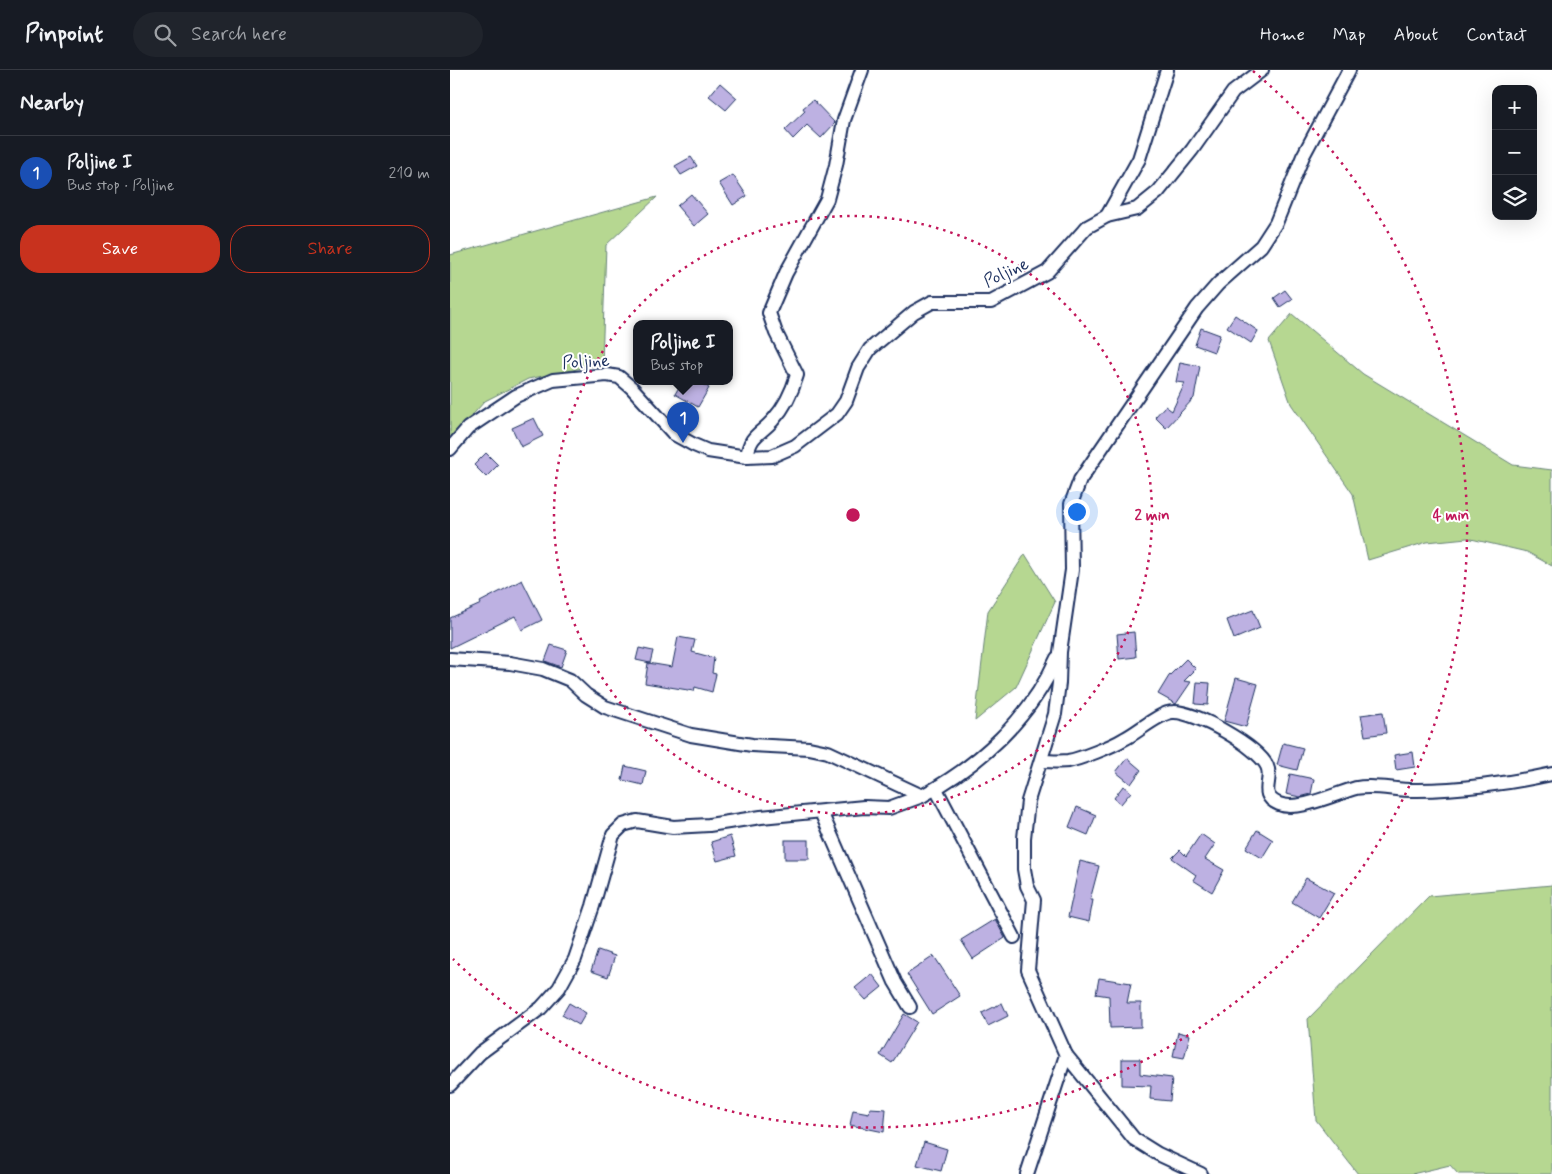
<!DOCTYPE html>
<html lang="en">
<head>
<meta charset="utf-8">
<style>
	:root { --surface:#171b24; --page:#20242c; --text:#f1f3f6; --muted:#9ea1a6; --line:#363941; --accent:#c8321e }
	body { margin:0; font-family:Mynerve,sans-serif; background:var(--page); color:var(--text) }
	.controls { position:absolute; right:15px; top:15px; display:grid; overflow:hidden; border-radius:10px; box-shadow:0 5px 20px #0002 }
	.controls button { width:45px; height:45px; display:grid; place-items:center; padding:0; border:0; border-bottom:1px solid var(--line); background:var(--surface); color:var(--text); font:25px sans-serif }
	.you { position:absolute; left:626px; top:441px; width:18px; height:18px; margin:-12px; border:4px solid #fff; border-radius:50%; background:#1a73e8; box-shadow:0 0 0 8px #1a73e833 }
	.badge { display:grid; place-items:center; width:32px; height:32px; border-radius:50%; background:var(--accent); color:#fff; font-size:16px; font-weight:700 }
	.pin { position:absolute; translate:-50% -41px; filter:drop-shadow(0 1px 2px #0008) }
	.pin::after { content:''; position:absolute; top:26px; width:18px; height:15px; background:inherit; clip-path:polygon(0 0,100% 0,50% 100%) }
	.popup { position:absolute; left:183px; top:250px; width:100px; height:65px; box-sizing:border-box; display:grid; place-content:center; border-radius:10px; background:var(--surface); filter:drop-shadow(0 1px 4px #0005); font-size:16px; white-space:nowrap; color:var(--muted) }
	.popup b { font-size:19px; color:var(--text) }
	.popup::after { content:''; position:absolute; left:50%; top:100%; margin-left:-10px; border:10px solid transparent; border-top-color:var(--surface) }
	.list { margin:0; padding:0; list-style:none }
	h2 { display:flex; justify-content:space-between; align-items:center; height:65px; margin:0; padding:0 20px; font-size:21px }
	h2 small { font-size:16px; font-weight:400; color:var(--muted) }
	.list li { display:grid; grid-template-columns:32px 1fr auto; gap:15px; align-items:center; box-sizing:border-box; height:75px; padding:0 20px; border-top:1px solid var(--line) }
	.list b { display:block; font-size:19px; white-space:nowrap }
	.list p { margin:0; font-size:16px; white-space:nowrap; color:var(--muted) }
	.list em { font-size:16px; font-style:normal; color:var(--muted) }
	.actions { display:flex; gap:10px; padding:15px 20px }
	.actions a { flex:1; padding:11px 0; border:1px solid var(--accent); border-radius:20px; text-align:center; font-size:18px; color:var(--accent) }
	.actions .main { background:var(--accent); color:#fff }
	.icon { flex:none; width:28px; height:28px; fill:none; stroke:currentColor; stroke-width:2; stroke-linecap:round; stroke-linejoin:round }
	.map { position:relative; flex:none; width:1102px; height:1104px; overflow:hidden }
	header { display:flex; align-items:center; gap:30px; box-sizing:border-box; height:70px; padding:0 25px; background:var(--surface); border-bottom:1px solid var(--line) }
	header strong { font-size:24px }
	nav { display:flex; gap:28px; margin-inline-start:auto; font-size:18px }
	.search { width:350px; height:45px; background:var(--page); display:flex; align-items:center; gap:12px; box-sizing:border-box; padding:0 18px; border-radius:28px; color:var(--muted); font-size:19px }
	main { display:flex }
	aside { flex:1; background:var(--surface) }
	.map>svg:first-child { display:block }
	.green { fill:#b6d791; stroke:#688378 }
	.building { fill:#bdb1e2; stroke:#1b2f5e }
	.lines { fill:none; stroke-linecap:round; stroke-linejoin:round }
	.minor-casing { stroke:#1b2f5e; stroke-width:16 }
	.minor { stroke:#fff; stroke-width:12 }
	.ring { fill:none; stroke:#c2185b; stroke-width:2.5; stroke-dasharray:2.5 5 }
	.labels { text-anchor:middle; stroke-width:4; stroke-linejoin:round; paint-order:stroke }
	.street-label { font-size:18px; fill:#1b2f5e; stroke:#fff }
	.centre { fill:#c2185b; stroke:#fff; stroke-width:2.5 }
	.ring-label { font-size:15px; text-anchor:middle; font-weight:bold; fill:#c2185b; stroke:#fff; stroke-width:4; stroke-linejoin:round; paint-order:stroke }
</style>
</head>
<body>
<header>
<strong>Pinpoint</strong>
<div class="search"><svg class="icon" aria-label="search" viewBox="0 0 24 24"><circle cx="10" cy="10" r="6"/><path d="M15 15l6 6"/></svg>Search here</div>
<nav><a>Home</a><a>Map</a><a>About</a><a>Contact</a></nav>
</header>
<main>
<aside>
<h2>Nearby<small></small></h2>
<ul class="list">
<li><span class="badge" style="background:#1a4fb4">1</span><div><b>Poljine I</b><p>Bus stop · Poljine</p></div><em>210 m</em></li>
</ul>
<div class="actions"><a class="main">Save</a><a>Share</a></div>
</aside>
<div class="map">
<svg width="1102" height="1104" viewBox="0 0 1102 1104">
	<rect width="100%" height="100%" fill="#fff"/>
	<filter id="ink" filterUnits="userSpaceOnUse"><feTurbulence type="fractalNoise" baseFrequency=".02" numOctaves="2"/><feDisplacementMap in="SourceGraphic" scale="10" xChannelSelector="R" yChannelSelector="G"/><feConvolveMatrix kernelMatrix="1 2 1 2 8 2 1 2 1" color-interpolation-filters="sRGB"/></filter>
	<g filter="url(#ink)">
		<g class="green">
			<polygon points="207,127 156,175 152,294 78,309 35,331 0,370 0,185"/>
			<polygon points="842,244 913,304 1063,395 1102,400 1102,496 1077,482 1017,468 977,472 918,490 903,424 841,334 819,271"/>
			<polygon points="575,484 605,532 566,617 525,651 538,541"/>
			<polygon points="1102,815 1102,1104 1008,1104 1000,1095 962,1104 908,1104 866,1050 858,949 979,826"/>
		</g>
		<g class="building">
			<polygon points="270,13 287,28 276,40 259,26"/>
			<polygon points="363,30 385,53 371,68 357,55 343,69 335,60 355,41 353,38"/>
			<polygon points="241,87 247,96 231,105 225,96"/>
			<polygon points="283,105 297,126 283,135 269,113"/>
			<polygon points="241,124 258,144 244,156 227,136"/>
			<polygon points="835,220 842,229 830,237 824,228"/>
			<polygon points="785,245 808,261 801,273 777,257"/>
			<polygon points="751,258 770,265 764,282 745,275"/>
			<polygon points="730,292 750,296 744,328 716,358 705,347 715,336 722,341 735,313 726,312"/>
			<polygon points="232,312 249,312 259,318 248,337 225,324"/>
			<polygon points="84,348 93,366 71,377 62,358"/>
			<polygon points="36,383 48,395 36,407 24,395"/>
			<polygon points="72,510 92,550 72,560 65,546 0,578 0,548 31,534 30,532"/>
			<polygon points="803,540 810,558 784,569 777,550"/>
			<polygon points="684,562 686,587 669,589 667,564"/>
			<polygon points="228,567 245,570 242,582 264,588 262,603 266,604 262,622 245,617 244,621 195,613 198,593 222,597"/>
			<polygon points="101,575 117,580 111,597 95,591"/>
			<polygon points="189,578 203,581 200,593 186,590"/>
			<polygon points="736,589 746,599 734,611 741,612 726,634 708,624 719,606"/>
			<polygon points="786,608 808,614 796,657 774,651"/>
			<polygon points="747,612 760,613 758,635 745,634"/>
			<polygon points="933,642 936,663 915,666 911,645"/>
			<polygon points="833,673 853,678 847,700 827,695"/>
			<polygon points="963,682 965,697 946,700 944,685"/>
			<polygon points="677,688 691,700 681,714 666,702"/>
			<polygon points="175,696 196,701 193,715 172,710"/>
			<polygon points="840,704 864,709 861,724 850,727 836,724"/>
			<polygon points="673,716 681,722 671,734 664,728"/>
			<polygon points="627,737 646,745 638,765 619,757"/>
			<polygon points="807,760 823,770 812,788 796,778"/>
			<polygon points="751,764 765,774 755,789 774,800 762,822 743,810 746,805 722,788 730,780 736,786"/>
			<polygon points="280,766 286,786 267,791 261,772"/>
			<rect x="335" y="770" width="24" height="19"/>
			<polygon points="630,791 649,796 640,830 643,830 639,852 618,847"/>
			<polygon points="856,808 884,823 869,848 842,832"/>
			<polygon points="545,849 555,868 523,889 511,870"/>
			<polygon points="148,880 165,886 158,907 141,901"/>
			<polygon points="484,886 510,926 482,944 457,904"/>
			<polygon points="422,904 432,917 416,930 405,918"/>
			<polygon points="649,908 681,913 677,933 691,933 691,957 660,958 659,926 646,924"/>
			<polygon points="119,933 136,943 129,955 112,945"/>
			<polygon points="552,933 558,946 538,956 532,943"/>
			<polygon points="454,944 467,952 442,993 430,985"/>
			<polygon points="728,962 740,965 734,988 723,986"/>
			<polygon points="672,989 690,989 690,1004 722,1008 720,1031 700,1029 701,1016 672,1015"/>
			<polygon points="420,1038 436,1039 434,1062 400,1055 403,1040 419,1043"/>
			<polygon points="474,1072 497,1079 491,1101 467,1095"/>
		</g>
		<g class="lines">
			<defs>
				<g id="minor">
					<polyline points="657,146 689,89 717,0"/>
					<polyline points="0,379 18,358 66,326 103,310 157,305 169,307 182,318 224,364 244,375 258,381 297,387 322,386 345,376 387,344 396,331 408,298 420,279 464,242 482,232 541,232 597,202 637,157 657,146 687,139 708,122 742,80 783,22 812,0"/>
					<path d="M297 387C300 364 310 365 323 350 335 337 342 322 347 305L326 263 319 243 336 203 377 129 386 95 394 50 412 0"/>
					<path d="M0 589 60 593 93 599 120 610 136 625 155 637 241 665 302 675 359 678 378 682 472 726C529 695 580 649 607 588"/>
					<path d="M591 691C600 691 609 692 618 691 630 689 663 676 674 669 687 663 710 642 723 642 745 641 807 676 817 696 824 710 807 725 829 734 848 742 887 723 906 718 925 714 948 721 967 720 1009 720 1061 713 1102 704"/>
					<polyline points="486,719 564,867"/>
					<polyline points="371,742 445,912 460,937"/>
					<polyline points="616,985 684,1069 708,1084 751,1104"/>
					<polyline points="0,1015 30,983 91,938 109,918 125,889 143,836 163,765 173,755 187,751 223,757 259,755 311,747 414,737 439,738 472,726"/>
					<polyline points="577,1104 616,985 578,900 584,830 577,816 574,799 574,768 578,731 605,644 609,613 610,582 622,500 621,434 630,410 747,238 768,214 811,176 826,153 853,86 899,0"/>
				</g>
			</defs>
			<use href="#minor" class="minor-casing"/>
			<use href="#minor" class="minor"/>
		</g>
	</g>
	<g class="ring">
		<circle cx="403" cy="445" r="299"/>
		<path d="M803 1A598 598 0 1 1 3 889"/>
	</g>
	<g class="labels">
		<g class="street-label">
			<text transform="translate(556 202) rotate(-25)" y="6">Poljine</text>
			<text transform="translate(136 291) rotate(-3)" y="6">Poljine</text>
		</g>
	</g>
	<circle cx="403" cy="445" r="8" class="centre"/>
	<g class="ring-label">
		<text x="702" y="450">2 min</text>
		<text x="1001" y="450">4 min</text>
	</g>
</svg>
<div class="controls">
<button>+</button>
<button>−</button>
<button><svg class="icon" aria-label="layers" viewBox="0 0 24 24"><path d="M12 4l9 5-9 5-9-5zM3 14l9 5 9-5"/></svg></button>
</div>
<div class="you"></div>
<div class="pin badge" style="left:233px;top:373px;background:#1a4fb4">1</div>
<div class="popup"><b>Poljine I</b>Bus stop</div>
</div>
</main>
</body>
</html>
